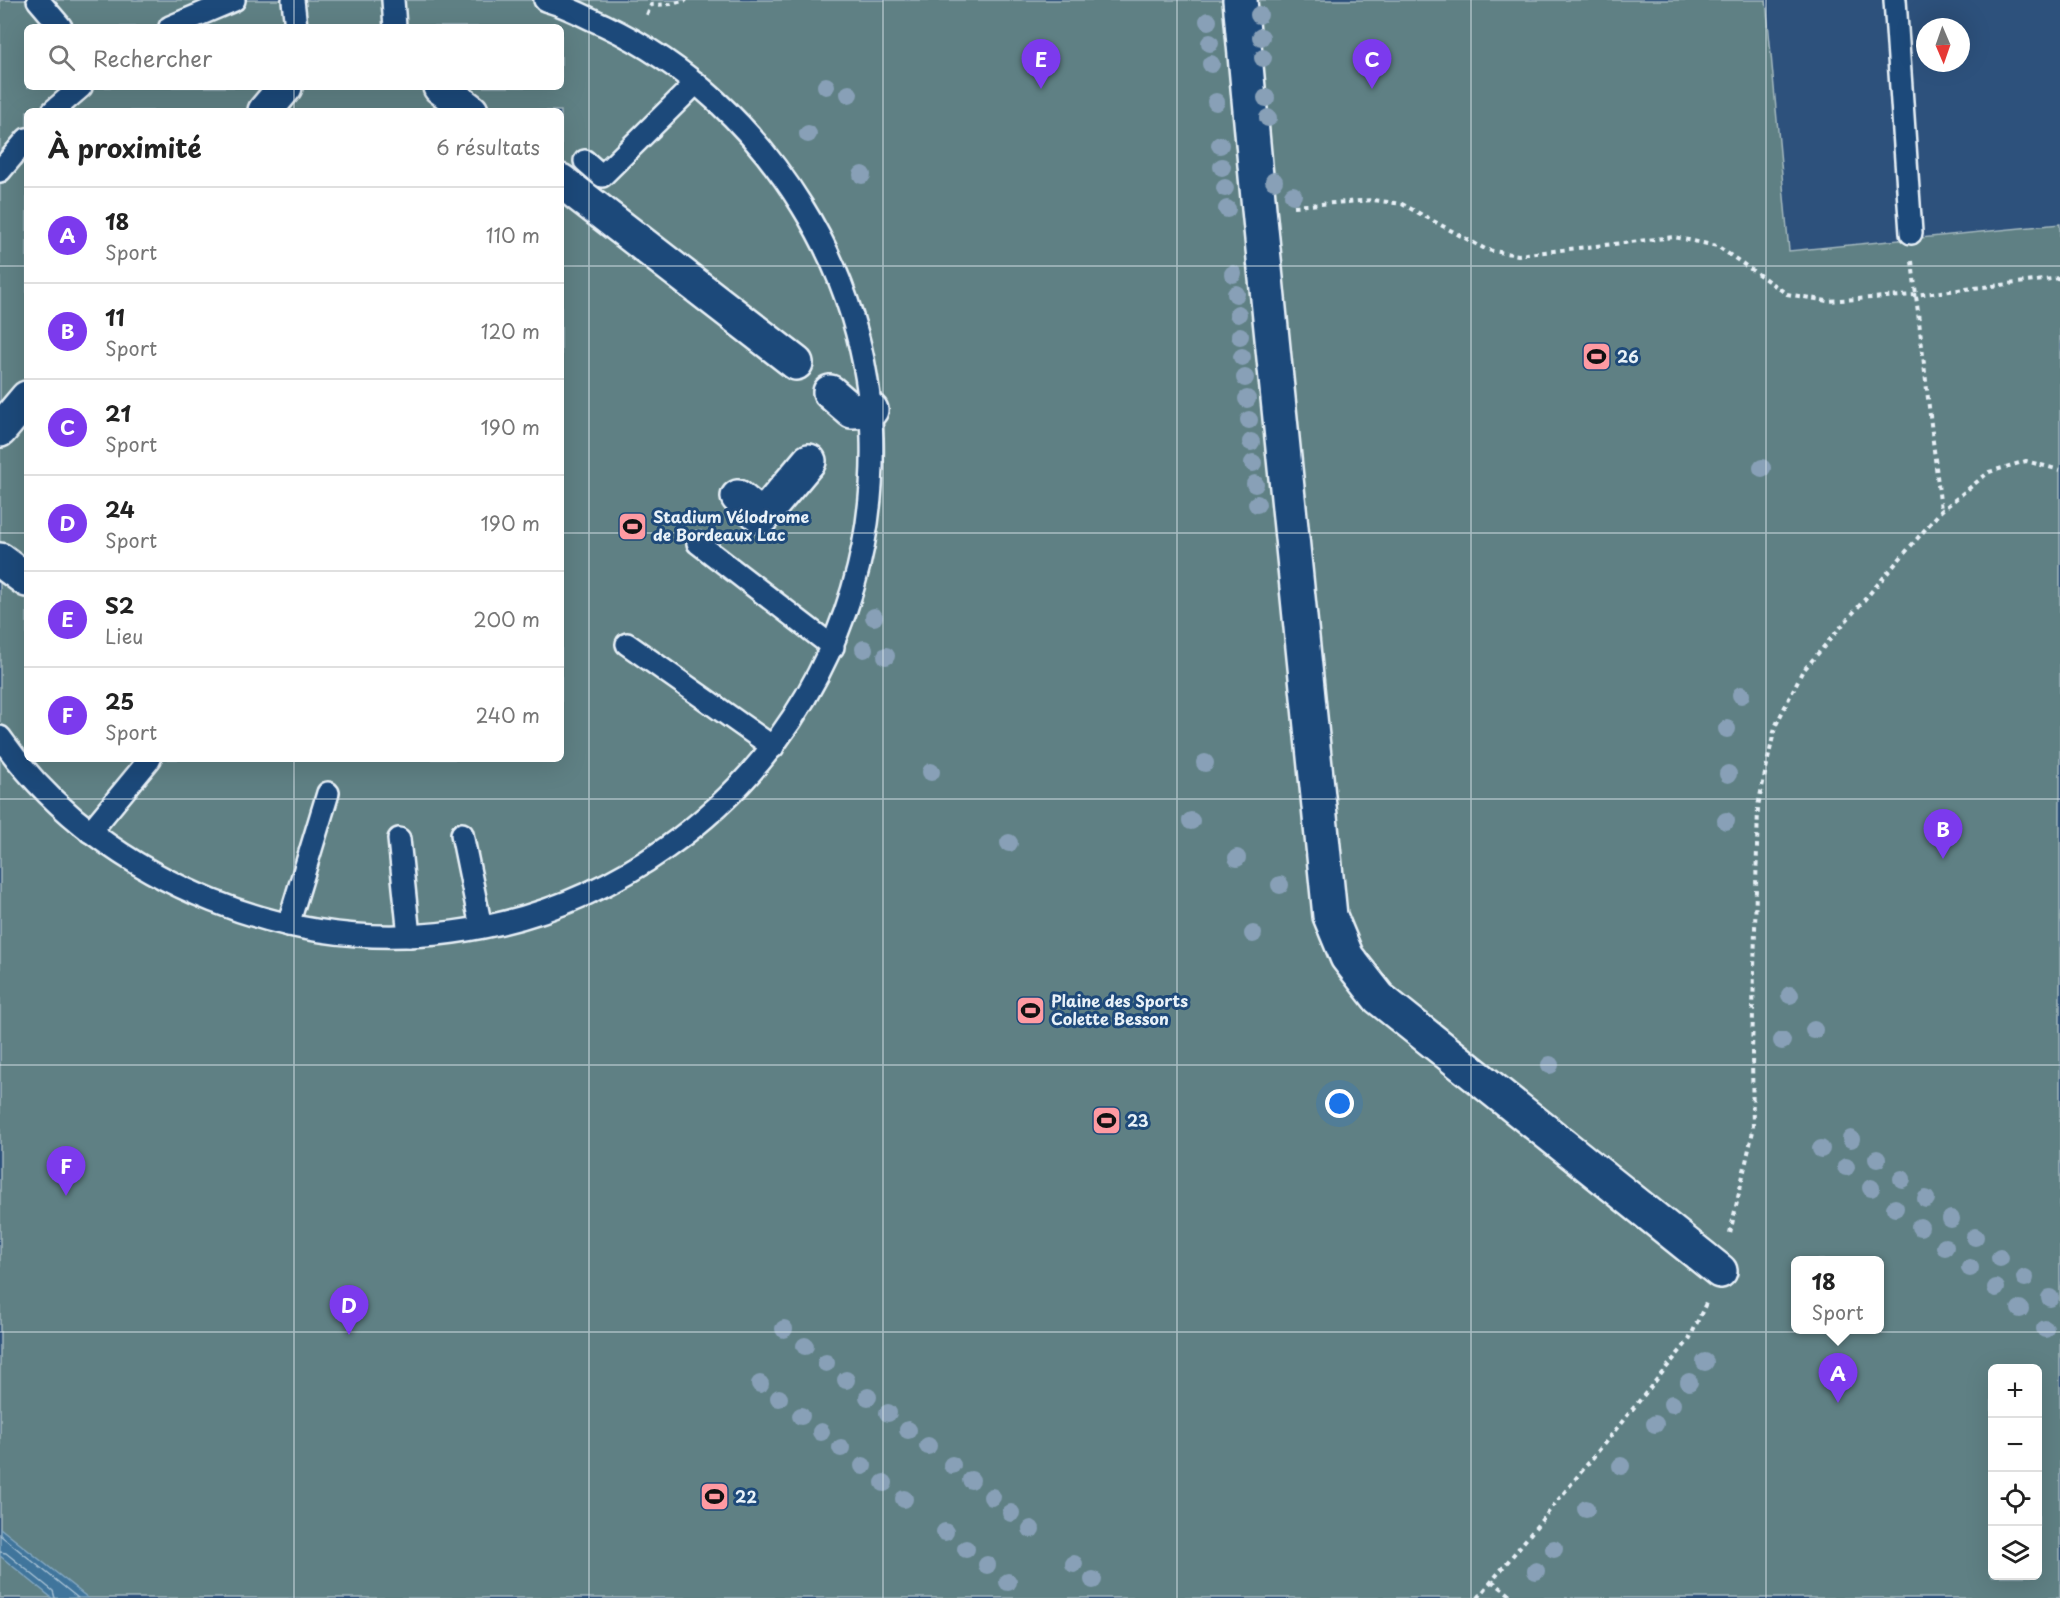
<!DOCTYPE html>
<html lang="fr">
<head>
<meta charset="utf-8">
<style>
	:root { --surface:#fff; --page:#f6f6f6; --text:#222; --muted:#767676; --line:#e0e0e0; --accent:#7c3aed }
	body { margin:0; font-family:"Playpen Sans",sans-serif; background:var(--page); color:var(--text) }
	.controls { position:absolute; right:18px; bottom:18px; display:grid; overflow:hidden; border-radius:9px; box-shadow:0 6px 24px #0002 }
	.controls button { width:54px; height:54px; display:grid; place-items:center; padding:0; border:0; border-bottom:2px solid var(--line); background:var(--surface); color:var(--text); font:30px sans-serif }
	.compass { position:absolute; left:1916px; top:18px; width:54px; height:54px; border-radius:50%; background:var(--surface); box-shadow:0 6px 24px #0002; rotate:178deg }
	.you { position:absolute; left:1340px; top:1104px; width:21px; height:21px; margin:-15px; border:4px solid #fff; border-radius:50%; background:#1a73e8; box-shadow:0 0 0 9px #1a73e833 }
	.badge { display:grid; place-items:center; width:39px; height:39px; border-radius:50%; background:var(--accent); color:#fff; font-size:20px; font-weight:700 }
	.pin { position:absolute; translate:-50% -50px; filter:drop-shadow(0 2px 3px #0008) }
	.pin::after { content:''; position:absolute; top:32px; width:21px; height:18px; background:inherit; clip-path:polygon(0 0,100% 0,50% 100%) }
	.popup { position:absolute; left:1791px; top:1256px; width:93px; height:78px; box-sizing:border-box; display:grid; place-content:center; border-radius:9px; background:var(--surface); filter:drop-shadow(0 2px 4px #0005); font-size:20px; white-space:nowrap; color:var(--muted) }
	.popup b { font-size:22px; color:var(--text) }
	.popup::after { content:''; position:absolute; left:50%; top:100%; margin-left:-12px; border:12px solid transparent; border-top-color:var(--surface) }
	.list { margin:0; padding:0; list-style:none }
	h2 { display:flex; justify-content:space-between; align-items:center; height:78px; margin:0; padding:0 24px; font-size:26px }
	h2 small { font-size:20px; font-weight:400; color:var(--muted) }
	.list li { display:grid; grid-template-columns:39px 1fr auto; gap:18px; align-items:center; box-sizing:border-box; height:96px; padding:0 24px; border-top:2px solid var(--line) }
	.list b { display:block; font-size:22px; white-space:nowrap }
	.list p { margin:0; font-size:20px; white-space:nowrap; color:var(--muted) }
	.list em { font-size:20px; font-style:normal; color:var(--muted) }
	.icon { flex:none; width:33px; height:33px; fill:none; stroke:currentColor; stroke-width:2; stroke-linecap:round; stroke-linejoin:round }
	.map { position:relative; flex:none; width:2060px; height:1598px; overflow:hidden }
	.search { position:absolute; background:var(--surface); box-shadow:0 6px 24px #0002; left:24px; top:24px; width:540px; height:66px; display:flex; align-items:center; gap:15px; box-sizing:border-box; padding:0 21px; border-radius:9px; color:var(--muted); font-size:22px }
	.panel { position:absolute; background:var(--surface); box-shadow:0 6px 24px #0002; left:24px; top:108px; width:540px; height:654px; border-radius:9px }
	.map>svg:first-child { display:block }
	.green { fill:#5f8084; stroke:#a4b8be; stroke-width:1.5; fill-rule:evenodd }
	.water { fill:#3f759c; stroke:#83a7c1; stroke-width:1.5 }
	.lines { fill:none; stroke-linecap:round; stroke-linejoin:round }
	.shore { stroke:#a4bfd3; stroke-width:1.5 }
	.lane-casing { stroke:#e8f1f8; stroke-width:26 }
	.street-casing { stroke:#e8f1f8; stroke-width:38 }
	.path { stroke:#e8f1f8; stroke-width:4; stroke-dasharray:4.5 4.5; stroke-linecap:butt }
	.lane { stroke:#1f4a7a; stroke-width:21 }
	.street { stroke:#1f4a7a; stroke-width:33 }
	.tree { fill:#88a0b7 }
	.grid { fill:none; stroke:#e8f1f8; stroke-width:1.5; stroke-opacity:0.55 }
	.labels { text-anchor:middle; stroke-width:6; stroke-linejoin:round; paint-order:stroke }
	.poi-label { font-size:16px; font-weight:bold; fill:#e8f1f8; stroke:#1f4a7a; text-anchor:start }
</style>
</head>
<body>
<div class="map">
<svg width="2060" height="1598" viewBox="0 0 2060 1598">
	<rect width="100%" height="100%" fill="#2d517c"/>
	<filter id="ink" filterUnits="userSpaceOnUse"><feTurbulence type="fractalNoise" baseFrequency=".0167" numOctaves="2"/><feDisplacementMap in="SourceGraphic" scale="12" xChannelSelector="R" yChannelSelector="G"/><feConvolveMatrix kernelMatrix="1 2 1 2 8 2 1 2 1" color-interpolation-filters="sRGB"/></filter>
	<g filter="url(#ink)">
		<path class="green" d="M0 0H1766L1789 251 2060 224V1598H0ZM27 27H561V87H27ZM27 111H561V759H27ZM1796 1260H1880V1330H1796ZM1992 1368H2038V1576H1992Z"/>
		<polygon class="water" points="0,1528 88,1598 52,1598 0,1556"/>
		<g class="lines">
			<g class="shore">
				<polyline points="0,1535 78,1598"/>
				<polyline points="0,1552 6,1553 53,1591 55,1598"/>
			</g>
			<defs>
				<g id="lane">
					<polyline points="38,0 61,27"/>
					<polyline points="293,0 296,27"/>
					<polyline points="393,0 395,27"/>
					<polyline points="1895,0 1911,233"/>
					<polyline points="170,27 234,0"/>
					<polyline points="53,111 81,87"/>
					<polyline points="585,161 602,176 696,83"/>
					<polyline points="0,171 27,139"/>
					<polyline points="698,543 833,647"/>
					<polyline points="627,644 773,747"/>
					<path d="M0 737C52 812 128 867 213 901 535 1031 881 783 872 438 870 357 845 275 802 206 754 128 687 64 604 25 584 16 566 6 545 0"/>
					<polyline points="90,832 150,759"/>
					<polyline points="462,834 481,927"/>
					<polyline points="399,839 409,936"/>
					<polyline points="288,925 328,793"/>
				</g>
				<g id="street">
					<polyline points="1240,0 1259,209 1330,916 1347,957 1379,998 1720,1271"/>
					<polyline points="440,87 471,111"/>
					<polyline points="265,111 285,87"/>
					<polyline points="561,181 796,363"/>
					<polyline points="830,392 852,411 871,410"/>
					<polyline points="0,430 27,398"/>
					<polyline points="738,497 762,517 809,461"/>
					<polyline points="0,560 27,580"/>
				</g>
			</defs>
			<use href="#lane" class="lane-casing"/>
			<use href="#street" class="street-casing"/>
			<g class="path">
				<polyline points="647,15 651,5 671,4 687,0"/>
				<polyline points="1294,206 1373,200 1402,204 1487,250 1518,255 1674,237 1717,246 1787,294 1827,301 1915,295 2060,278"/>
				<polyline points="1912,261 1941,510"/>
				<polyline points="1730,1233 1753,1131 1752,1053 1758,806 1775,727 1802,672 1941,511 1989,472 2026,461 2060,470"/>
				<polyline points="1492,1581 1514,1598"/>
				<polyline points="1478,1598 1689,1340 1706,1303"/>
			</g>
			<use href="#lane" class="lane"/>
			<use href="#street" class="street"/>
		</g>
		<g class="tree">
			<circle cx="1259" cy="15" r="9"/>
			<circle cx="1208" cy="21" r="9"/>
			<circle cx="1261" cy="37" r="9"/>
			<circle cx="1210" cy="43" r="9"/>
			<circle cx="1263" cy="58" r="9"/>
			<circle cx="1211" cy="64" r="9"/>
			<circle cx="826" cy="86" r="9"/>
			<circle cx="849" cy="94" r="9"/>
			<circle cx="1266" cy="98" r="9"/>
			<circle cx="1216" cy="102" r="9"/>
			<circle cx="1268" cy="118" r="9"/>
			<circle cx="808" cy="134" r="9"/>
			<circle cx="1220" cy="145" r="9"/>
			<circle cx="1222" cy="167" r="9"/>
			<circle cx="862" cy="175" r="9"/>
			<circle cx="1274" cy="181" r="9"/>
			<circle cx="1225" cy="188" r="9"/>
			<circle cx="1293" cy="195" r="9"/>
			<circle cx="1227" cy="209" r="9"/>
			<circle cx="1233" cy="274" r="9"/>
			<circle cx="1236" cy="294" r="9"/>
			<circle cx="1238" cy="314" r="9"/>
			<circle cx="1240" cy="336" r="9"/>
			<circle cx="1242" cy="357" r="9"/>
			<circle cx="1245" cy="378" r="9"/>
			<circle cx="1247" cy="399" r="9"/>
			<circle cx="1249" cy="420" r="9"/>
			<circle cx="1251" cy="442" r="9"/>
			<circle cx="1253" cy="463" r="9"/>
			<circle cx="1762" cy="468" r="9"/>
			<circle cx="1255" cy="484" r="9"/>
			<circle cx="1257" cy="504" r="9"/>
			<circle cx="874" cy="617" r="9"/>
			<circle cx="864" cy="649" r="9"/>
			<circle cx="886" cy="656" r="9"/>
			<circle cx="1741" cy="695" r="9"/>
			<circle cx="1727" cy="729" r="9"/>
			<circle cx="1205" cy="763" r="9"/>
			<circle cx="931" cy="772" r="9"/>
			<circle cx="1728" cy="774" r="9"/>
			<circle cx="1191" cy="821" r="9"/>
			<circle cx="1726" cy="821" r="9"/>
			<circle cx="1009" cy="843" r="9"/>
			<circle cx="1237" cy="858" r="9"/>
			<circle cx="1280" cy="885" r="9"/>
			<circle cx="1253" cy="934" r="9"/>
			<circle cx="1790" cy="995" r="9"/>
			<circle cx="1814" cy="1030" r="9"/>
			<circle cx="1782" cy="1041" r="9"/>
			<circle cx="1550" cy="1065" r="9"/>
			<circle cx="1851" cy="1139" r="9"/>
			<circle cx="1821" cy="1149" r="9"/>
			<circle cx="1877" cy="1159" r="9"/>
			<circle cx="1846" cy="1167" r="9"/>
			<circle cx="1902" cy="1179" r="9"/>
			<circle cx="1871" cy="1188" r="9"/>
			<circle cx="1926" cy="1199" r="9"/>
			<circle cx="1895" cy="1208" r="9"/>
			<circle cx="1951" cy="1219" r="9"/>
			<circle cx="1920" cy="1227" r="9"/>
			<circle cx="1975" cy="1237" r="9"/>
			<circle cx="1945" cy="1247" r="9"/>
			<circle cx="2000" cy="1258" r="9"/>
			<circle cx="1970" cy="1268" r="9"/>
			<circle cx="2025" cy="1278" r="9"/>
			<circle cx="1996" cy="1288" r="9"/>
			<circle cx="2050" cy="1298" r="9"/>
			<circle cx="2020" cy="1309" r="9"/>
			<circle cx="784" cy="1329" r="9"/>
			<circle cx="2045" cy="1329" r="9"/>
			<circle cx="805" cy="1346" r="9"/>
			<circle cx="1705" cy="1362" r="9"/>
			<circle cx="826" cy="1363" r="9"/>
			<circle cx="846" cy="1380" r="9"/>
			<circle cx="1689" cy="1382" r="9"/>
			<circle cx="760" cy="1384" r="9"/>
			<circle cx="868" cy="1397" r="9"/>
			<circle cx="779" cy="1398" r="9"/>
			<circle cx="1672" cy="1404" r="9"/>
			<circle cx="888" cy="1413" r="9"/>
			<circle cx="801" cy="1416" r="9"/>
			<circle cx="1655" cy="1424" r="9"/>
			<circle cx="908" cy="1430" r="9"/>
			<circle cx="821" cy="1432" r="9"/>
			<circle cx="928" cy="1446" r="9"/>
			<circle cx="841" cy="1448" r="9"/>
			<circle cx="952" cy="1465" r="9"/>
			<circle cx="863" cy="1466" r="9"/>
			<circle cx="1621" cy="1466" r="9"/>
			<circle cx="971" cy="1480" r="9"/>
			<circle cx="884" cy="1483" r="9"/>
			<circle cx="992" cy="1497" r="9"/>
			<circle cx="904" cy="1499" r="9"/>
			<circle cx="1586" cy="1509" r="9"/>
			<circle cx="1011" cy="1513" r="9"/>
			<circle cx="1031" cy="1529" r="9"/>
			<circle cx="945" cy="1532" r="9"/>
			<circle cx="966" cy="1549" r="9"/>
			<circle cx="1554" cy="1549" r="9"/>
			<circle cx="1074" cy="1564" r="9"/>
			<circle cx="987" cy="1565" r="9"/>
			<circle cx="1536" cy="1571" r="9"/>
			<circle cx="1093" cy="1580" r="9"/>
			<circle cx="1008" cy="1582" r="9"/>
		</g>
	</g>
	<path class="grid" d="M294 0V27M589 0V1598M883 0V1598M1177 0V1598M1471 0V1598M1766 0V1598M294 87V111M0 266H27M561 266H2060M0 533H27M561 533H2060M294 759V1598M0 799H2060M0 1065H2060M0 1332H2060"/>
	<defs>
		<symbol id="stadium-square" viewBox="-11 -11 22 22"><rect x="-9" y="-9" width="18" height="18" rx="4" fill="#ff9aa2" stroke="#1f4a7a"/><path d="M0-5a6.5 5 0 1 0 0 10a6.5 5 0 1 0 0-10ZM-3.5-1.8h7v3.6h-7Z" fill="#111"/></symbol>
	</defs>
	<g fill-rule="evenodd">
		<use href="#stadium-square" x="1580" y="340" width="33" height="33"/>
		<use href="#stadium-square" x="616" y="510" width="33" height="33"/>
		<use href="#stadium-square" x="1014" y="994" width="33" height="33"/>
		<use href="#stadium-square" x="1090" y="1104" width="33" height="33"/>
		<use href="#stadium-square" x="698" y="1480" width="33" height="33"/>
	</g>
	<g class="labels">
		<g class="poi-label">
			<text x="1617" y="363">26</text>
			<text x="653" y="523">Stadium Vélodrome<tspan x="653" dy="18">de Bordeaux Lac</tspan></text>
			<text x="1051" y="1007">Plaine des Sports<tspan x="1051" dy="18">Colette Besson</tspan></text>
			<text x="1127" y="1127">23</text>
			<text x="735" y="1503">22</text>
		</g>
	</g>
</svg>
<div class="controls">
<button>+</button>
<button>−</button>
<button><svg class="icon" aria-label="locate" viewBox="0 0 24 24"><circle cx="12" cy="12" r="6"/><path d="M12 2v4M12 18v4M2 12h4M18 12h4"/></svg></button>
<button><svg class="icon" aria-label="layers" viewBox="0 0 24 24"><path d="M12 4l9 5-9 5-9-5zM3 14l9 5 9-5"/></svg></button>
</div>
<svg class="compass" viewBox="-18 -18 36 36"><path d="M0-13l5 13h-10z" fill="#e53935"/><path d="M0 13l5-13h-10z" fill="#767676"/></svg>
<div class="you"></div>
<div class="pin badge" style="left:1838px;top:1403px">A</div>
<div class="popup"><b>18</b>Sport</div>
<div class="pin badge" style="left:1943px;top:859px">B</div>
<div class="pin badge" style="left:1372px;top:89px">C</div>
<div class="pin badge" style="left:349px;top:1335px">D</div>
<div class="pin badge" style="left:1041px;top:89px">E</div>
<div class="pin badge" style="left:66px;top:1196px">F</div>
<div class="search"><svg class="icon" aria-label="search" viewBox="0 0 24 24"><circle cx="10" cy="10" r="6"/><path d="M15 15l6 6"/></svg>Rechercher</div>
<section class="panel">
<h2>À proximité<small>6 résultats</small></h2>
<ul class="list">
<li><span class="badge">A</span><div><b>18</b><p>Sport</p></div><em>110 m</em></li>
<li><span class="badge">B</span><div><b>11</b><p>Sport</p></div><em>120 m</em></li>
<li><span class="badge">C</span><div><b>21</b><p>Sport</p></div><em>190 m</em></li>
<li><span class="badge">D</span><div><b>24</b><p>Sport</p></div><em>190 m</em></li>
<li><span class="badge">E</span><div><b>S2</b><p>Lieu</p></div><em>200 m</em></li>
<li><span class="badge">F</span><div><b>25</b><p>Sport</p></div><em>240 m</em></li>
</ul>
</section>
</div>
</body>
</html>
